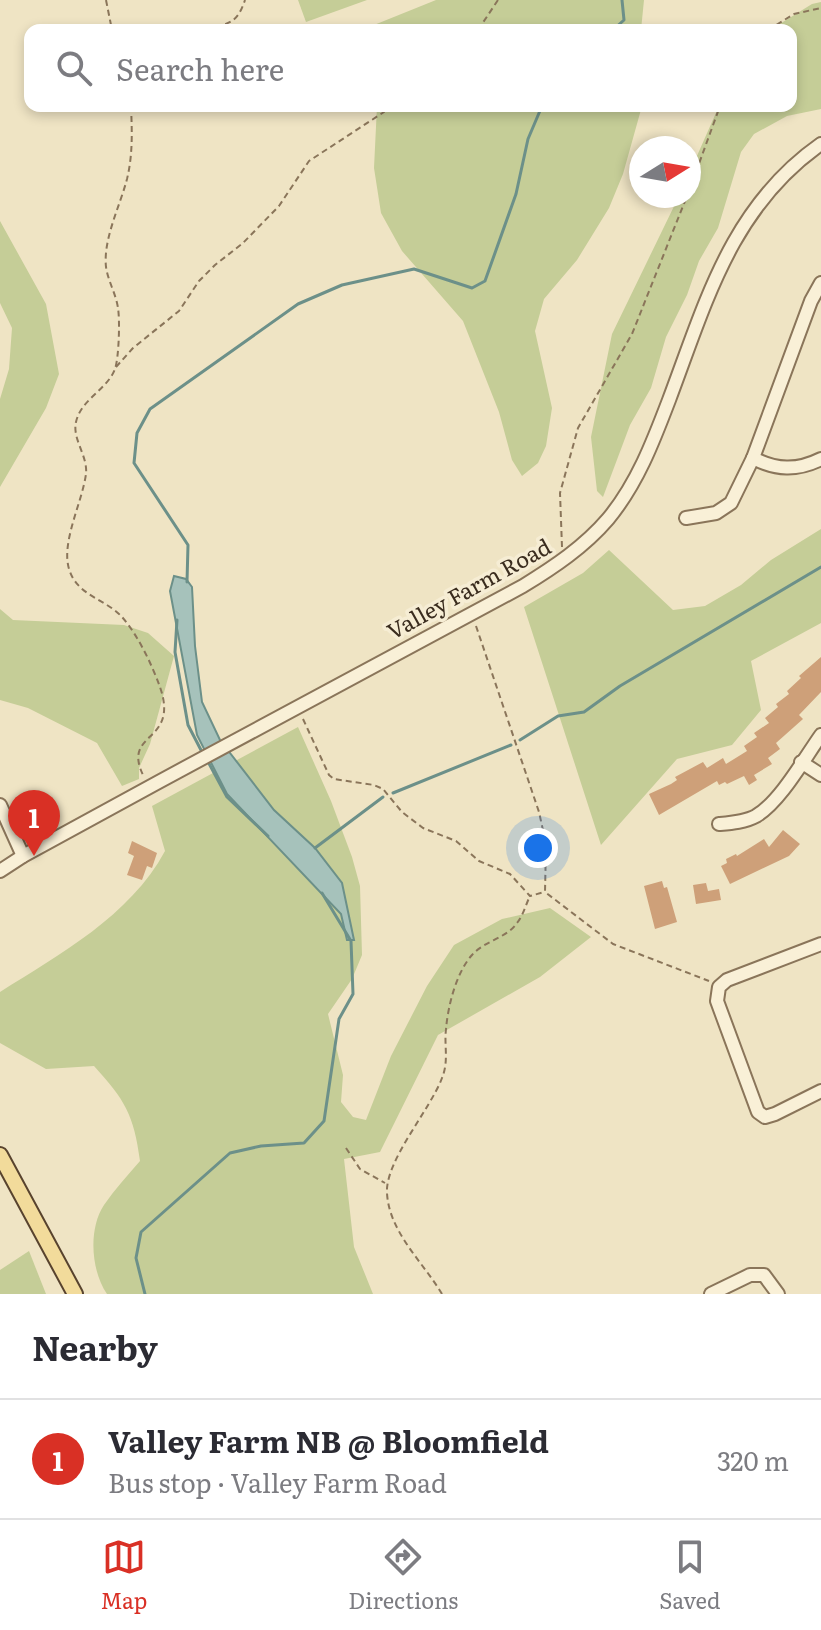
<!DOCTYPE html>
<html lang="en">
<head>
<meta charset="utf-8">
<style>
	:root { --surface:#fff; --page:#f7f7f7; --text:#2b2b33; --muted:#7c7c81; --line:#e1e1e2; --accent:#d93025 }
	body { margin:0; font-family:Literata,serif; background:var(--page); color:var(--text) }
	.compass { position:absolute; left:629px; top:136px; width:72px; height:72px; border-radius:50%; background:var(--surface); box-shadow:0 4px 12px #0003; rotate:79deg }
	.you { position:absolute; left:538px; top:848px; width:28px; height:28px; margin:-20px; border:6px solid #fff; border-radius:50%; background:#1a73e8; box-shadow:0 0 0 12px #1a73e833 }
	.badge { display:grid; place-items:center; width:52px; height:52px; border-radius:50%; background:var(--accent); color:#fff; font-size:26px; font-weight:700 }
	.pin { position:absolute; translate:-50% -66px; filter:drop-shadow(0 2px 4px #0008) }
	.pin::after { content:''; position:absolute; top:42px; width:28px; height:24px; background:inherit; clip-path:polygon(0 0,100% 0,50% 100%) }
	.list { margin:0; padding:0; list-style:none }
	h2 { display:flex; justify-content:space-between; align-items:center; height:104px; margin:0; padding:0 32px; font-size:34px }
	h2 small { font-size:26px; font-weight:400; color:var(--muted) }
	.list li { display:grid; grid-template-columns:52px 1fr auto; gap:24px; align-items:center; box-sizing:border-box; height:120px; padding:0 32px; border-top:2px solid var(--line) }
	.list b { display:block; font-size:30px; white-space:nowrap }
	.list p { margin:0; font-size:26px; white-space:nowrap; color:var(--muted) }
	.list em { font-size:26px; font-style:normal; color:var(--muted) }
	.icon { flex:none; width:44px; height:44px; fill:none; stroke:currentColor; stroke-width:2; stroke-linecap:round; stroke-linejoin:round }
	.map { position:relative; flex:none; width:821px; height:1294px; overflow:hidden }
	.search { position:absolute; background:var(--surface); box-shadow:0 4px 12px #0003; left:24px; right:24px; top:24px; height:88px; display:flex; align-items:center; gap:20px; box-sizing:border-box; padding:0 28px; border-radius:16px; color:var(--muted); font-size:30px }
	.sheet { height:224px; background:var(--surface) }
	nav { display:flex; justify-content:space-around; align-items:center; box-sizing:border-box; height:112px; border-top:2px solid var(--line); background:var(--surface); font-size:22px; color:var(--muted) }
	nav a { display:grid; justify-items:center; gap:4px }
	nav .on { color:var(--accent) }
	.map>svg:first-child { display:block }
	.green { fill:#c5cd97 }
	.water { fill:#a6c2bb; stroke:#6c9089; stroke-width:2 }
	.lines { fill:none; stroke-linecap:round; stroke-linejoin:round }
	.stream { stroke:#6c9089; stroke-width:3 }
	.building { fill:#cea079 }
	.minor-casing { stroke:#8a755a; stroke-width:16 }
	.major-casing { stroke:#58432e; stroke-width:18 }
	.path { stroke:#8a755a; stroke-width:2; stroke-dasharray:6 4; stroke-linecap:butt }
	.minor { stroke:#f9f0d7; stroke-width:12 }
	.major { stroke:#f2db9b; stroke-width:14 }
	.labels { text-anchor:middle; stroke-width:7; stroke-linejoin:round; paint-order:stroke }
	.street-label { font-size:22px; fill:#3a2c1e; stroke:#f6edd4 }
</style>
</head>
<body>
<div class="map">
<svg width="821" height="1294" viewBox="0 0 821 1294">
	<rect width="100%" height="100%" fill="#efe4c4"/>
	<g class="green">
		<polygon points="298,0 367,0 306,22"/>
		<polygon points="436,0 644,0 641,30 374,30 374,25"/>
		<polygon points="821,2 821,109 787,116 754,134 741,152 718,228 699,261 687,295 666,337 651,388 630,425 603,497 597,491 591,437 612,334 679,196 689,196 689,174 719,106 791,106 791,30 770,30 812,4"/>
		<polygon points="377,106 642,106 623,174 609,208 577,260 544,299 535,331 552,408 546,446 538,463 522,476 512,460 499,412 463,321 402,251 381,213 374,168"/>
		<polygon points="0,221 46,304 59,374 46,408 0,487 0,399 9,369 12,328 0,303"/>
		<polygon points="821,529 821,623 751,661 761,710 732,745 677,759 601,845 524,607 583,573 609,550 673,610 705,606 741,585 771,560"/>
		<polygon points="0,609 13,620 124,625 148,633 174,656 150,744 139,768 139,779 122,786 97,743 28,708 0,700"/>
		<path d="M298 727 331 801 352 857 360 886 362 955 352 979 328 1014 343 1075 341 1102 353 1117 366 1120 391 1056 427 986 454 945 502 919 550 908 591 937 540 977 438 1035 380 1152 344 1159 354 1247 373 1294H107C91 1271 88 1229 104 1205 115 1189 128 1175 140 1161 134 1115 125 1100 94 1066L46 1069 0 1043V992C60 954 130 916 165 851L152 806Z"/>
		<polygon points="29,1251 46,1294 0,1294 0,1270"/>
	</g>
	<polygon class="water" points="174,576 186,579 192,587 195,646 202,702 220,740 274,810 315,848 342,883 354,940 347,940 341,914 227,794 197,735 170,591"/>
	<g class="lines">
		<g class="stream">
			<polyline points="613,30 624,20 622,0"/>
			<polyline points="187,582 188,545 134,463 137,433 150,409 298,304 342,285 414,269 472,288 485,281 516,194 528,139 542,106"/>
			<polyline points="177,620 175,652 188,725 202,752"/>
			<polyline points="520,740 558,716 584,712 620,686 821,567"/>
			<polyline points="206,758 227,797 268,836"/>
			<polyline points="393,793 511,745"/>
			<polyline points="315,848 383,797"/>
			<polyline points="145,1294 136,1258 141,1232 230,1153 261,1146 304,1143 324,1121 339,1019 353,994 351,941 322,893"/>
		</g>
	</g>
	<g class="building">
		<polygon points="821,657 821,692 799,715 803,719 776,743 780,749 768,758 772,764 754,775 757,780 749,785 744,776 727,784 725,782 719,785 717,781 659,815 649,794 671,784 677,780 675,777 703,762 707,768 723,758 726,764 747,751 744,746 757,737 754,733 769,723 765,718 778,707 776,704 789,694 787,691 801,678 799,676"/>
		<polygon points="783,830 800,844 789,856 730,884 721,866 727,863 726,859 736,854 737,856 764,839 769,847"/>
		<polygon points="132,841 157,853 152,868 147,866 142,880 127,875 134,856 128,853"/>
		<polygon points="662,881 664,888 667,887 677,922 655,929 644,886"/>
		<polygon points="706,883 708,891 719,889 721,900 696,904 693,885"/>
	</g>
	<g class="lines">
		<defs>
			<g id="minor">
				<path d="M753 458C776 470 797 471 821 459"/>
				<polyline points="686,518 716,513 731,503 753,458 811,301 821,283"/>
				<polyline points="801,762 821,775"/>
				<polyline points="0,805 23,856"/>
				<path d="M719 824C731 823 745 822 756 816 780 802 804 759 821 735"/>
				<path d="M0 871 23 856C189 765 355 675 523 586 554 567 584 547 608 519 637 484 653 442 669 400 706 302 731 207 821 144"/>
				<polyline points="821,944 727,980 719,987 717,1001 758,1112 765,1117 775,1114 821,1091"/>
				<polyline points="711,1294 750,1275 764,1275 778,1294"/>
			</g>
			<polyline id="major" points="0,1155 75,1294"/>
		</defs>
		<use href="#minor" class="minor-casing"/>
		<use href="#major" class="major-casing"/>
		<g class="path">
			<polyline points="106,0 112,30"/>
			<path d="M206 30C229 23 237 24 245 0"/>
			<polyline points="478,30 498,0"/>
			<polyline points="768,30 794,14 821,8"/>
			<path d="M131 106C132 131 133 154 127 179 120 206 103 239 106 267 108 281 116 294 118 308 120 320 119 357 115 369 107 390 81 399 76 422 72 439 88 456 86 474 82 503 61 542 69 569 77 596 106 599 122 617 138 635 152 665 160 687 180 745 120 730 144 777"/>
			<polyline points="689,191 720,106"/>
			<polyline points="116,367 133,348 179,311 199,281 215,265 243,243 279,206 309,161 384,112 388,106"/>
			<polyline points="562,547 560,493 578,428 632,334 687,196"/>
			<polyline points="476,626 539,812 546,844 545,892 613,944 709,981"/>
			<polyline points="303,719 329,775 334,779 374,785 383,789 402,812 423,828 456,841 479,861 510,874 530,896 544,892"/>
			<polyline points="346,1148 360,1169 385,1183"/>
			<path d="M442 1294C423 1262 389 1232 387 1193 385 1161 430 1110 442 1078 449 1061 444 1046 446 1029 448 1006 456 973 472 955 484 941 507 938 517 923 523 916 526 904 530 896"/>
		</g>
		<use href="#minor" class="minor"/>
		<use href="#major" class="major"/>
	</g>
	<g class="labels">
		<g class="street-label">
			<text transform="translate(469 589) rotate(-29)" y="8">Valley Farm Road</text>
		</g>
	</g>
</svg>
<svg class="compass" viewBox="-18 -18 36 36"><path d="M0-13l5 13h-10z" fill="#e53935"/><path d="M0 13l5-13h-10z" fill="#7c7c81"/></svg>
<div class="you"></div>
<div class="pin badge" style="left:34px;top:856px">1</div>
<div class="search"><svg class="icon" aria-label="search" viewBox="0 0 24 24"><circle cx="10" cy="10" r="6"/><path d="M15 15l6 6"/></svg>Search here</div>
</div>
<section class="sheet">
<h2>Nearby<small></small></h2>
<ul class="list">
<li><span class="badge">1</span><div><b>Valley Farm NB @ Bloomfield</b><p>Bus stop · Valley Farm Road</p></div><em>320 m</em></li>
</ul>
</section>
<nav>
<a class="on"><svg class="icon" aria-label="map" viewBox="0 0 24 24"><path d="M3 6l6-2 6 2 6-2v14l-6 2-6-2-6 2zM9 4v14M15 6v14"/></svg>Map</a>
<a><svg class="icon" aria-label="directions" viewBox="0 0 24 24"><path d="M12 3l9 9-9 9-9-9zM9 14v-3h6M13 9l2 2-2 2"/></svg>Directions</a>
<a><svg class="icon" aria-label="saved" viewBox="0 0 24 24"><path d="M7 4h10v16l-5-4-5 4z"/></svg>Saved</a>
</nav>
</body>
</html>
